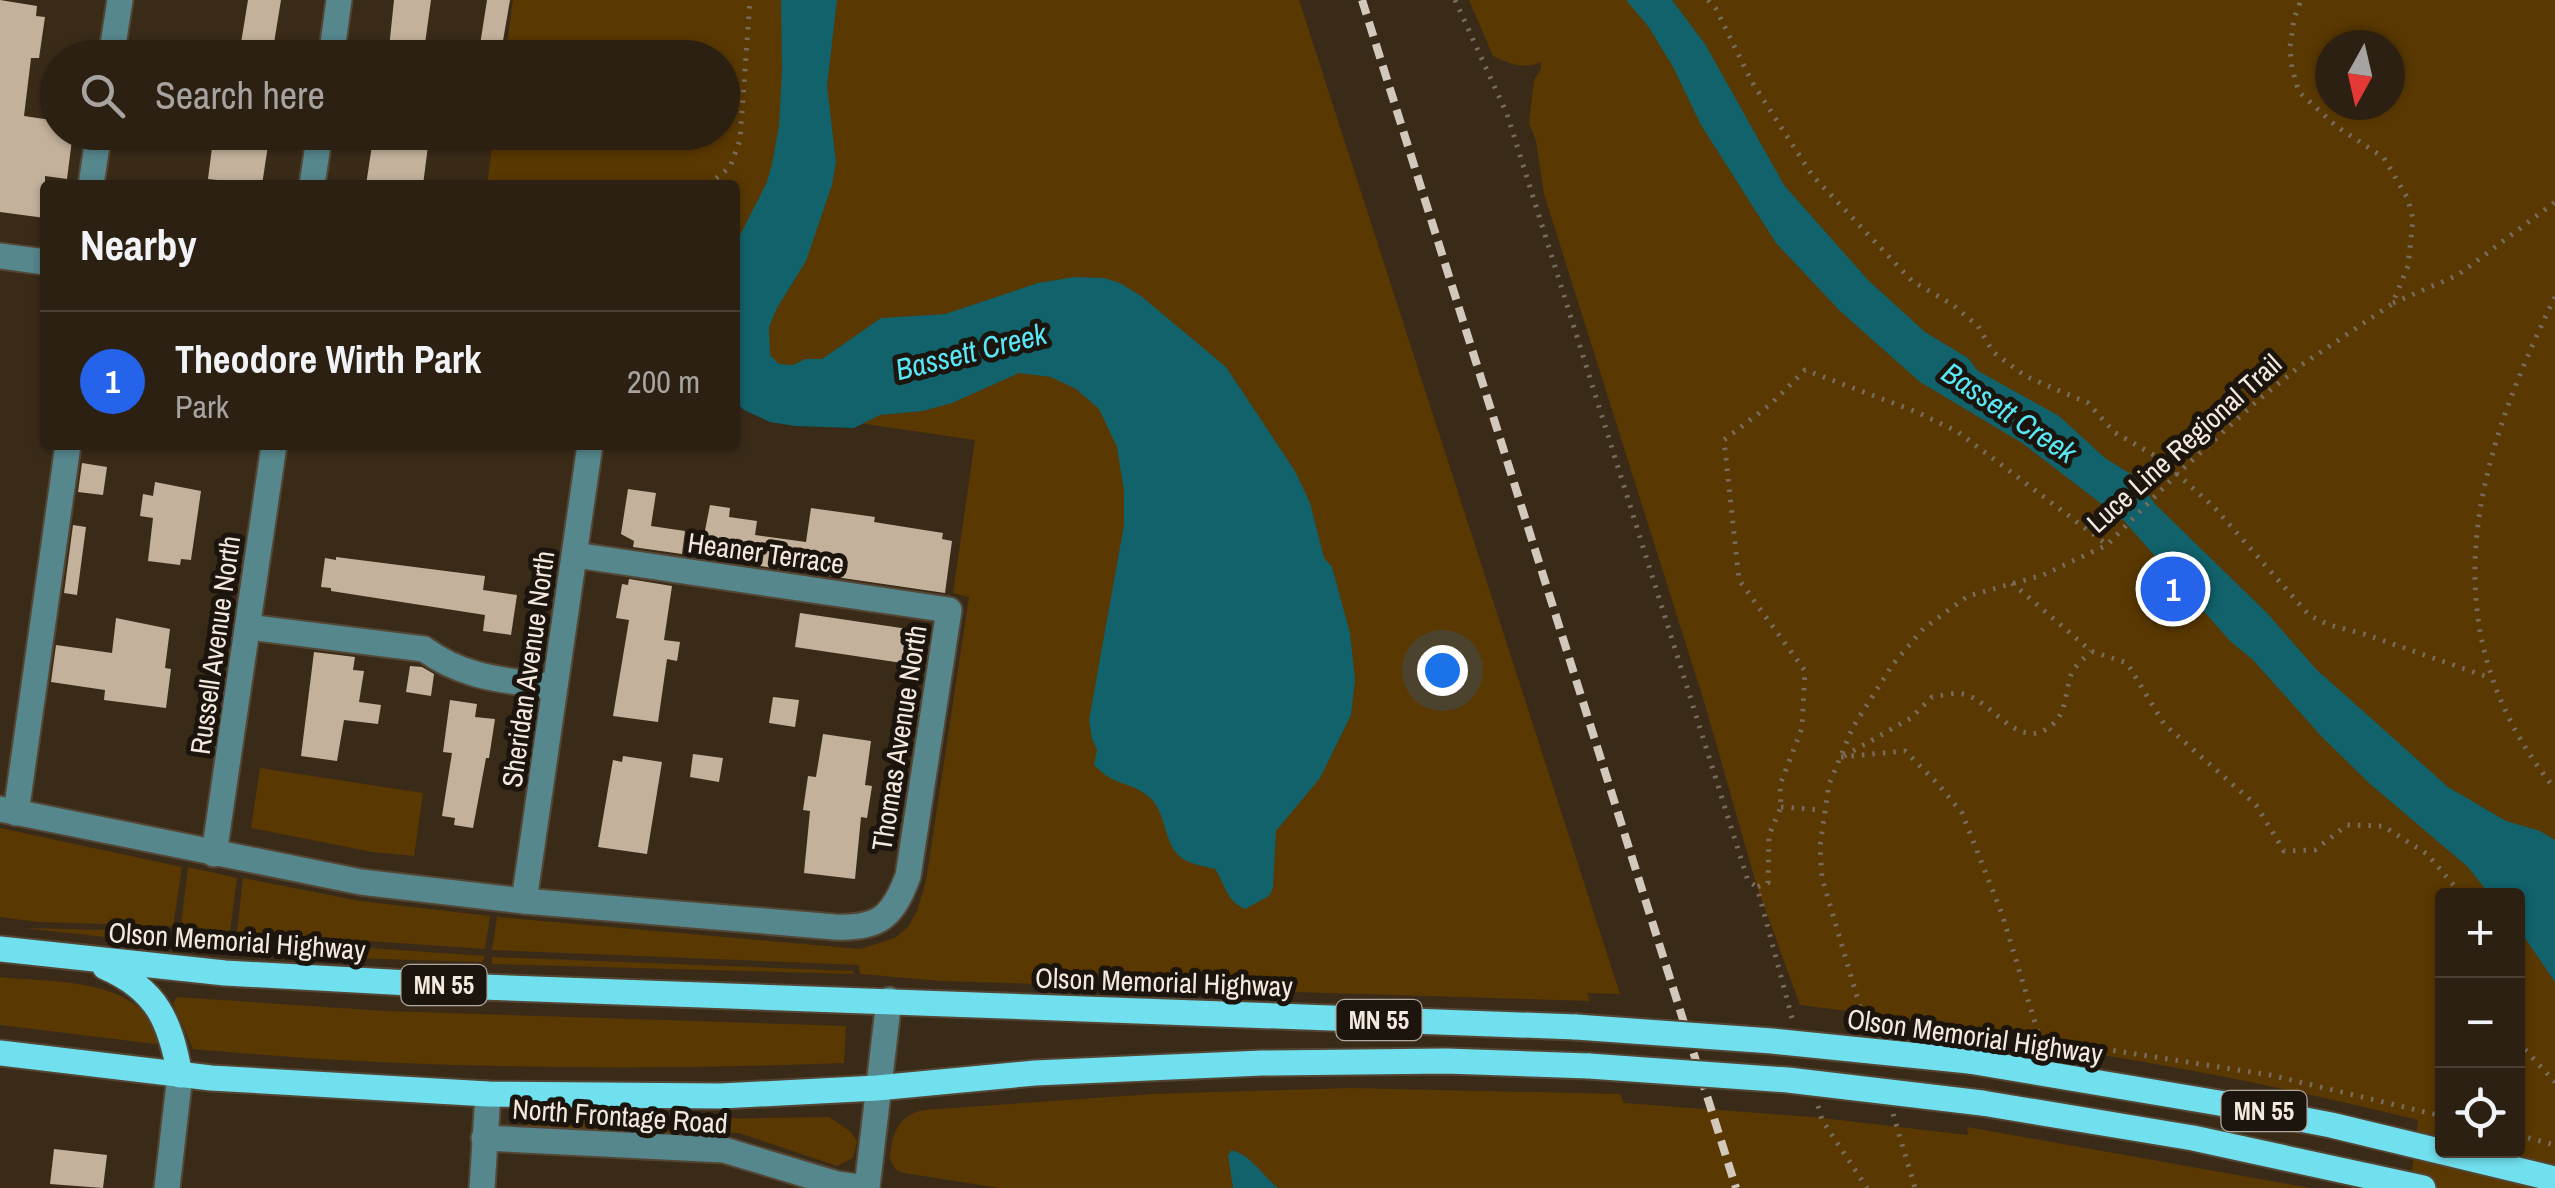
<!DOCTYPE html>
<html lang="en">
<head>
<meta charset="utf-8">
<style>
	:root { --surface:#2c2013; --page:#382d21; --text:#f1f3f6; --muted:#a6a3a0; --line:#483e33; --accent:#2563eb }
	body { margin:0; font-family:"Archivo Narrow",sans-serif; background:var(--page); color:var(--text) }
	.controls { position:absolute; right:30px; bottom:30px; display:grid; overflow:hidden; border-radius:10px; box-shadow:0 2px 8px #0004 }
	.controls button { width:90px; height:90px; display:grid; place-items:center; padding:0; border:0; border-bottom:2px solid var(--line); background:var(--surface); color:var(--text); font:50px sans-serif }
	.compass { position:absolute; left:2315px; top:30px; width:90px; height:90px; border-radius:50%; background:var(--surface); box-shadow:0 2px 8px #0004; rotate:188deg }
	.you { position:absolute; left:1442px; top:670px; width:35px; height:35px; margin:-25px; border:8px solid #fff; border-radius:50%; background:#1a73e8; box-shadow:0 0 0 15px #1a73e833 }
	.badge { display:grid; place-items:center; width:65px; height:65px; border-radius:50%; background:var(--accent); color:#fff; font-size:32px; font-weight:700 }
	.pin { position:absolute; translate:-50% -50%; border:5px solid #fff; box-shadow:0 2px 10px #0006 }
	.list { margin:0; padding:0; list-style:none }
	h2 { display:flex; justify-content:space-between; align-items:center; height:130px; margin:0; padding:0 40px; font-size:42px }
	h2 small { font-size:32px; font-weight:400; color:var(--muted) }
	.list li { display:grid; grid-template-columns:65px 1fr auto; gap:30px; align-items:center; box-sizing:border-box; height:140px; padding:0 40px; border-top:2px solid var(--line) }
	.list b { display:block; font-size:38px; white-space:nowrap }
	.list p { margin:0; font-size:32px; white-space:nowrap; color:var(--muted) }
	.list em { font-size:32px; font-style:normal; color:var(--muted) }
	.icon { flex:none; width:55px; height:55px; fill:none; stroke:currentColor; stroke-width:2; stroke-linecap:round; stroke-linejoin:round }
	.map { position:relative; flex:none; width:2555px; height:1188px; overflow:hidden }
	.search { position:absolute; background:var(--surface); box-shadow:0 2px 8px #0004; left:40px; top:40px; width:700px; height:110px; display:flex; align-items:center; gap:25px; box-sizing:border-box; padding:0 35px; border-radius:55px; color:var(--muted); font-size:38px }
	.panel { position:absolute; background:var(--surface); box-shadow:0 2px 8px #0004; left:40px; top:180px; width:700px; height:270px; border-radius:10px }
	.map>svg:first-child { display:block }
	.green { fill:#593802; fill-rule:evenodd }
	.water { fill:#11626b }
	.building { fill:#c3b19b }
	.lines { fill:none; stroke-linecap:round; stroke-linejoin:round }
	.minor-casing { stroke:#544635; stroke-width:29 }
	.major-casing { stroke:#544635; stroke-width:29 }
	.path { stroke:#786b5b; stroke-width:5; stroke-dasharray:2.5 8; stroke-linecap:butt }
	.minor { stroke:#55878d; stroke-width:25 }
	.major { stroke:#71e0ee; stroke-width:25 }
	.rail { stroke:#d3c8bc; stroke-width:8; stroke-dasharray:15 8; stroke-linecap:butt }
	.major-bridge-casing { stroke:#544635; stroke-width:29; stroke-linecap:butt }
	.major-bridge { stroke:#71e0ee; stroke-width:25 }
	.labels { text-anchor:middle; stroke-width:10; stroke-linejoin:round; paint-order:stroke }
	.shield { fill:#1c150d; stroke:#b2a99f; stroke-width:2.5 }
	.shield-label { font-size:25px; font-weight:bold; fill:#f3e9de }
	.street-label { font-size:28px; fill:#f3e9de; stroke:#1c150d }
	.water-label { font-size:30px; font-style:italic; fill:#59e6f6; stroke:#1c150d }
</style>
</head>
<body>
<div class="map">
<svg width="2555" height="1188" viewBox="0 0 2555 1188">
	<rect width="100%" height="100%" fill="#3a2b19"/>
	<g class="green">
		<polygon points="513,0 1299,0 1620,994 1587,993 1590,1001 941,981 860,974 859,965 492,950 497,917 860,949 895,938 908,927 917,911 926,881 969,597 953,593 975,440 735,405 735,185 487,185 494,133 722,132 722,58 505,57"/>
		<path d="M1469 0H2555V1188H2410L2418 1120C2262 1081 2103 1052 1943 1032L1941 1023 1800 1005 1757 887 1706 708 1544 194 1536 141 1529 123 1534 80 1541 69V62C1523 70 1511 64 1493 56ZM2330 45H2390V105H2330ZM2442 896H2518V1150H2442Z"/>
		<polygon points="260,768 423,793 414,856 372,852 251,828"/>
		<polygon points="0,828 182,867 173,926 38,922 0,917"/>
		<polygon points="188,867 237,878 230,931 181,926"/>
		<polygon points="243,878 360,901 490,916 485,949 237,932"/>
		<polygon points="24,928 151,931 229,938 224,949 203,948"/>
		<polygon points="236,939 485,956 482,962 348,958 237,950"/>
		<polygon points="492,957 853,971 854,974 492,964"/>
		<path d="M0 977C53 983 145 976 159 1042L155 1044 0 1025Z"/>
		<path d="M177 997 386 1011 846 1026 844 1063C630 1071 418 1069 204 1050L193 1049 173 1003Z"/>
		<path d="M1350 1088 1620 1094 1624 1103 1813 1117 1968 1135 1967 1127 2311 1188H999L904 1173 896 1170 890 1159C891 1135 898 1115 924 1110L1152 1094Z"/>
		<polygon points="829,1117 851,1132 857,1141 853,1158 837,1166 739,1133 523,1133 520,1127 535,1121"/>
	</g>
	<g class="water">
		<path d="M781 0H837L827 86 836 162 832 185 806 261 777 308 769 327 770 355 779 364 793 365 805 359H822L881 318 945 314 1038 283 1074 277 1104 278 1120 283 1141 296 1226 367 1295 471 1310 503 1324 558 1332 567 1350 633 1355 680 1351 715 1320 778 1276 831 1273 888 1269 896 1245 909C1225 900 1226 885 1215 869 1204 866 1186 864 1178 855 1163 839 1166 811 1149 797 1129 780 1116 788 1094 765L1097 750 1092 739 1089 720 1124 525V491L1117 447 1099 409 1076 389 1051 377 1019 373 952 403 923 411 880 415 854 428 795 426 770 422 744 410 735 401V245L767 182 772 164 779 126 782 71Z"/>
		<polygon points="1626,0 1672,0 1705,44 1784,185 1868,280 1925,332 1968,358 1978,371 2059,416 2105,458 2134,476 2156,505 2268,614 2316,669 2448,787 2506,821 2540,831 2555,840 2555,982 2518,928 2518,896 2490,895 2468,867 2370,784 2322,737 2253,660 2231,642 2124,521 2022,443 1920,382 1840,311 1776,243 1701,125 1673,67 1648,26"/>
		<path d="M1232 1150C1252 1156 1262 1175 1278 1188H1233L1228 1155Z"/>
	</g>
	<g class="building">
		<polygon points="0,0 37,6 36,16 45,17 39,58 31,58 24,116 58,121 58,132 73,132 67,179 45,176 45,218 0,212"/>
		<polygon points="248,0 281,0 273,49 241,43"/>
		<polygon points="394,0 431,0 423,58 388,58"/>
		<polygon points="487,0 510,0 500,58 478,58"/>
		<polygon points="214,132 270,132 262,185 208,179"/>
		<polygon points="374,132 426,132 426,138 429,138 423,185 366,185"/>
		<polygon points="82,463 107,467 103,495 78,492"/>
		<polygon points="155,482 201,491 191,560 181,559 180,565 148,561 153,518 140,516 143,494 153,496"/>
		<polygon points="628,489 656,493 651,526 685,531 682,554 633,547 634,541 621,534"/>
		<polygon points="710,505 730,508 729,517 757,521 755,535 806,542 811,508 875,517 874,522 943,533 942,539 952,541 945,593 727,561 728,555 701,551"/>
		<polygon points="73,525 86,527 77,595 64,593"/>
		<polygon points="336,557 485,576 483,590 517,595 511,635 483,631 485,615 331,591 331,588 321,587 325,558 336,560"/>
		<polygon points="629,579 672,586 664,640 680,642 677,661 667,659 658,722 613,716 629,620 616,618 622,584 628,585"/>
		<polygon points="800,613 908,629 902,663 795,647"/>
		<polygon points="116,618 170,629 165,668 171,669 166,708 104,700 105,690 51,682 56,645 112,653"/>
		<polygon points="314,652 355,657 353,670 364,671 359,702 381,705 378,724 344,720 337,761 301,756"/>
		<polygon points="410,666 422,667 434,674 431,696 406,692"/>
		<polygon points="773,697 799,700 795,727 769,723"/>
		<polygon points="450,700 477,704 475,717 495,719 489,758 486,758 473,828 454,825 455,818 442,816 452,753 443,752"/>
		<polygon points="823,734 871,741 865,785 872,786 867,818 861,817 855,879 804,873 810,811 803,810 808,776 816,777"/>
		<polygon points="693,754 723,758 719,782 690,777"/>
		<polygon points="623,756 662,762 647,854 598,847 613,760 622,762"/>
		<polygon points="54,1149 107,1155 103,1188 50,1184"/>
	</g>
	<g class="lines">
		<defs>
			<g id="minor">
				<polyline points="111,58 120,0"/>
				<polyline points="331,58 339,0"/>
				<polyline points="91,185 99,132"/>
				<polyline points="312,185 320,132"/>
				<polyline points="0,256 45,262"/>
				<path d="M248 627 424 649C465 679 505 680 554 687"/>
				<path d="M0 809 361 882 524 901 835 927C880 929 893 916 908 876L949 610 575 555"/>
				<polyline points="16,813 68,445"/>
				<polyline points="214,854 274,445"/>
				<polyline points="524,901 590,445"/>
				<polyline points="484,1138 724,1150 837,1184 866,1188"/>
				<polyline points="167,1188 180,1075"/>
				<polyline points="482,1188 488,1094"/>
				<polyline points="867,1188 889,1000"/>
			</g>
			<g id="major">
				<polyline points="0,949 225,973 483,987 1576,1027"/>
				<path d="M105 967C158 990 170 1022 180 1075"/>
				<polyline points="0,1053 211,1078 488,1094 721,1096 877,1088 1035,1073 1262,1063 1446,1061 1589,1066"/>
				<polyline points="1969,1061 2219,1103 2331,1125 2555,1179"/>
				<polyline points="1982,1103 2193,1138 2423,1188"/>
			</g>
		</defs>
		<use href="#minor" class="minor-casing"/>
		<use href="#major" class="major-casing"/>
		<g class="path">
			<polyline points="1455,0 1507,114 1748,881 1757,887"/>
			<polyline points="1708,0 1716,9 1752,82 1812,175 1912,281 1953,305 1978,326 1993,352 2025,376 2088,403 2114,432 2159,458 2214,507 2309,615 2329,625 2364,634 2491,678"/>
			<polyline points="708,185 730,167 740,140 750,0"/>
			<path d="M2555 297C2473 465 2426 629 2555 789"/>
			<polyline points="2393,303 2458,275 2555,202"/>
			<polyline points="2012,583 2091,651 2127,663 2164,724 2256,805 2284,851 2315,850 2347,825 2383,826 2427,854 2463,896"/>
			<path d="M1844 756 1911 718 1932 697C1941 696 1954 692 1963 694 1993 700 2018 754 2052 725 2067 712 2065 692 2071 675 2074 666 2085 658 2091 651"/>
			<polyline points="1841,757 1905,751 1938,784 1962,813 2002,914 2040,1039 2270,1075 2442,1116"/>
			<polyline points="1781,807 1823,810"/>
			<polyline points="1792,1018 1757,887 1768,883 1769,835 1781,807 1780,785 1802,728 1805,671 1739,580 1724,440 1772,403 1805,370 1917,412 1958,432 2106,544"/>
			<polyline points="1866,1027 1822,878 1820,846 1829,784 1853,727 1893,664 1924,628 1968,596 2043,575 2107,545 2176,475 2256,402 2300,366 2392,304 2408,266 2413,219 2408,199 2384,158 2336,126 2299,92 2292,69 2290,47 2294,19 2301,0"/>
			<polyline points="2518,1042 2555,1082"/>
			<polyline points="1818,1106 1822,1120 1867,1188"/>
			<polyline points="1893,1114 1915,1188"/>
			<polyline points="2518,1135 2555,1145"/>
		</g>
		<use href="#minor" class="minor"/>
		<use href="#major" class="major"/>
		<polyline class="rail" points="1362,0 1736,1188"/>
		<defs>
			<g id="major-bridge">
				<polyline points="1576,1027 1772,1041 1969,1061"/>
				<polyline points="1589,1066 1788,1080 1982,1103"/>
			</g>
		</defs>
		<use href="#major-bridge" class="major-bridge-casing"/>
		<use href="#major-bridge" class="major-bridge"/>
	</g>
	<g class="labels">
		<g class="shield">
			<rect x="401.5" y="965" width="85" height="40" rx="8"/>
			<rect x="1336.5" y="1000" width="85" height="40" rx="8"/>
			<rect x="2221.5" y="1091" width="85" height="40" rx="8"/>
		</g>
		<g class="shield-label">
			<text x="444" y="994">MN 55</text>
			<text x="1379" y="1029">MN 55</text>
			<text x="2264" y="1120">MN 55</text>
		</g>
		<g class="street-label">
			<text transform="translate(2184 443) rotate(-42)" y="10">Luce Line Regional Trail</text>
			<text transform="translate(766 553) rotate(8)" y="10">Heaner Terrace</text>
			<text transform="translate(215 645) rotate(-82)" y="10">Russell Avenue North</text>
			<text transform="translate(528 669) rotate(-82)" y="10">Sheridan Avenue North</text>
			<text transform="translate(899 738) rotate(-81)" y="10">Thomas Avenue North</text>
			<text transform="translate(237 941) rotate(4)" y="10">Olson Memorial Highway</text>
			<text transform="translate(1164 982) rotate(2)" y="10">Olson Memorial Highway</text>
			<text transform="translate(1975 1036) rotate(8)" y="10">Olson Memorial Highway</text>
			<text transform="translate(620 1116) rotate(4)" y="10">North Frontage Road</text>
		</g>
		<g class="water-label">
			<text transform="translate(971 352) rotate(-14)" y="10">Bassett Creek</text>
			<text transform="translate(2009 413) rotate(34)" y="10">Bassett Creek</text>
		</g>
	</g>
</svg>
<div class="controls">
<button>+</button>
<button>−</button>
<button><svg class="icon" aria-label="locate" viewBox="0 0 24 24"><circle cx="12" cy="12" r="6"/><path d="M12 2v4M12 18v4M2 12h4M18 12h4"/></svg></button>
</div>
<svg class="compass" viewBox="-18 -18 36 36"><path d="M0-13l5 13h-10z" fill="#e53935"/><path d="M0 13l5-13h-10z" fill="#a6a3a0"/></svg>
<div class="you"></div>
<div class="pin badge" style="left:2173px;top:589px">1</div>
<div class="search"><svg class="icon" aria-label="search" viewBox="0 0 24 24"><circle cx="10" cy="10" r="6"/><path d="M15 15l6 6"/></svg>Search here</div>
<section class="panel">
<h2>Nearby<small></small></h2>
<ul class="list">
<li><span class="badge">1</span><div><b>Theodore Wirth Park</b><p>Park</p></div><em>200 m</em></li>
</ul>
</section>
</div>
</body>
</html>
